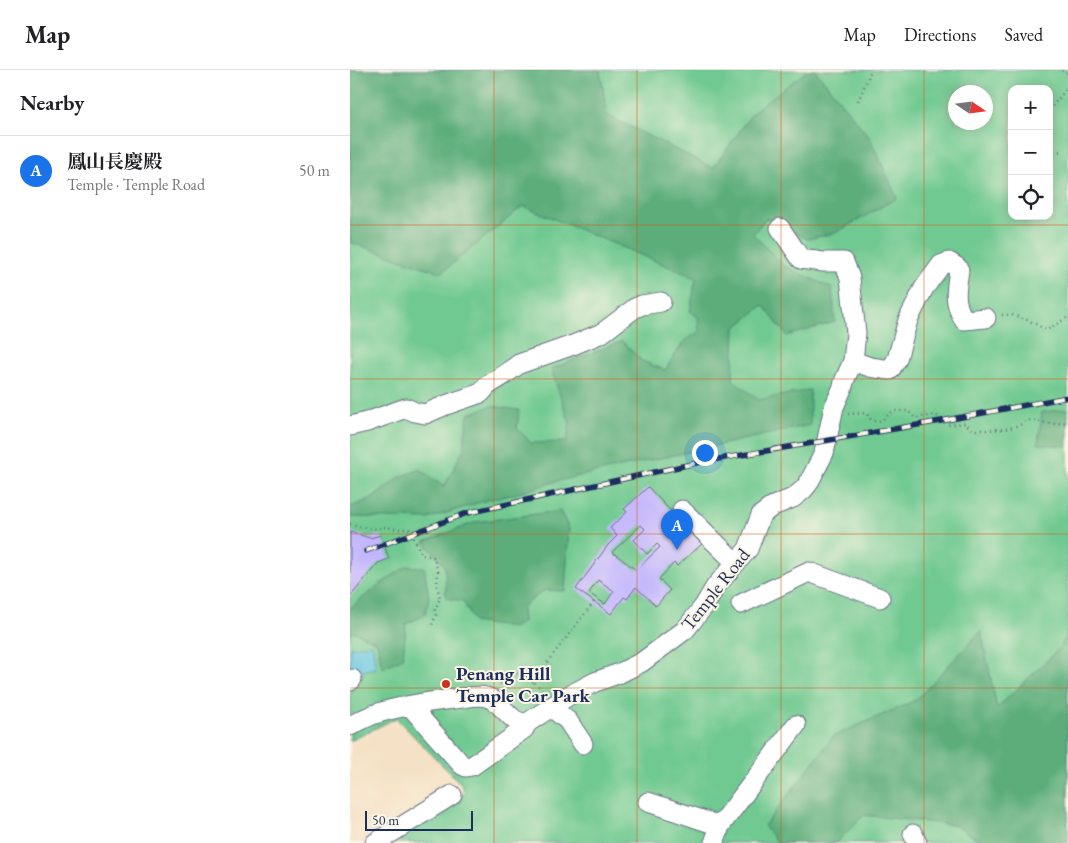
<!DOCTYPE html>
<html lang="en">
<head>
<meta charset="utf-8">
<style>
	:root { --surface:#fff; --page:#f6f6f6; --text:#202124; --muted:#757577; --line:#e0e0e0; --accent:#1a73e8 }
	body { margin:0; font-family:"EB Garamond","Noto Serif SC",serif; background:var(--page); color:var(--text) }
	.controls { position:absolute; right:15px; top:15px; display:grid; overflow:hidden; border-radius:10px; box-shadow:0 2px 12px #0003 }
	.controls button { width:45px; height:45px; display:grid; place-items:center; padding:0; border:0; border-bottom:1px solid var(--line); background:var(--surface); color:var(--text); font:25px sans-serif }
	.compass { position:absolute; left:598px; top:15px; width:45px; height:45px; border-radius:50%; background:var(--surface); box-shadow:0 2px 12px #0003; rotate:103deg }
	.scale { position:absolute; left:15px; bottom:12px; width:108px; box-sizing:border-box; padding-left:5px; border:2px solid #1b2f5e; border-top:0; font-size:14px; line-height:18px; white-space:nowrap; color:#1b2f5e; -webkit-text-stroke:4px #fcf5e5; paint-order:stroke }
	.you { position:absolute; left:354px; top:382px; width:18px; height:18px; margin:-12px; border:4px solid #fff; border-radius:50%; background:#1a73e8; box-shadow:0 0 0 8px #1a73e833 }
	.badge { display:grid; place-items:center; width:32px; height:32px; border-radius:50%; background:var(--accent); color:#fff; font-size:16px; font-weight:700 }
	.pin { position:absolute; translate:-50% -41px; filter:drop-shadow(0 1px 2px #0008) }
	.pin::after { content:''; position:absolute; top:26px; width:18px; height:15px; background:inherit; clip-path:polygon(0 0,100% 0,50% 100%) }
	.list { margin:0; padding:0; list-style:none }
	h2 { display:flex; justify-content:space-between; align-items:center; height:65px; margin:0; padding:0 20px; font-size:21px }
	h2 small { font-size:16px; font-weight:400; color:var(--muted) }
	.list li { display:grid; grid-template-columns:32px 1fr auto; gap:15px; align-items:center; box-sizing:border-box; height:70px; padding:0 20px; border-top:1px solid var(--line) }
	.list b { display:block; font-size:19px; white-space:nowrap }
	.list p { margin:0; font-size:16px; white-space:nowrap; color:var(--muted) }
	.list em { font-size:16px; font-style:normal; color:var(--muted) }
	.icon { flex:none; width:28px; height:28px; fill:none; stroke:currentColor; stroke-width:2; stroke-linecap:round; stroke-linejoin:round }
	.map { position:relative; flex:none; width:718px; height:773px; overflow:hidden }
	header { display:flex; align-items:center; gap:30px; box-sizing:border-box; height:70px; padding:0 25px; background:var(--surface); border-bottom:1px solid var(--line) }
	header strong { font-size:24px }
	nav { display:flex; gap:28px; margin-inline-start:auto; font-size:18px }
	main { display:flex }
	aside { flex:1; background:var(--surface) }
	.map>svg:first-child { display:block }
	.green { fill:#6fc990; stroke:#457c77; fill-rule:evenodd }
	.forest { fill:#5bad7a; stroke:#3b6e6c }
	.water { fill:#63c6e1; stroke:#3f7aa0 }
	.building { fill:#c3b6fe; fill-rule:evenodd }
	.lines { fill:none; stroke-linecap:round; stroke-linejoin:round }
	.minor-casing { stroke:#676e82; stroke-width:21 }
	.path { stroke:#676e82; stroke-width:2.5; stroke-dasharray:1 4; stroke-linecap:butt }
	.minor { stroke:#fff; stroke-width:19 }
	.rail-casing { stroke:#1b2f5e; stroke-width:5.5 }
	.rail { stroke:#fcf5e5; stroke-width:4; stroke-dasharray:11; stroke-linecap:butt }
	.grid { fill:none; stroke:#de5710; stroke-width:1; stroke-opacity:0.55 }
	.poi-dot { fill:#c8321e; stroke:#fcf5e5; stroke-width:2 }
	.labels { text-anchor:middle; stroke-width:4; stroke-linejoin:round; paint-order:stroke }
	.street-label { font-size:19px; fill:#1b2f5e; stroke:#fcf5e5 }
	.poi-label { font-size:19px; font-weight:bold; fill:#1b2f5e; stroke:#fcf5e5; text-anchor:start }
</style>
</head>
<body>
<header>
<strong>Map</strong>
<nav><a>Map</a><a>Directions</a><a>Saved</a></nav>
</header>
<main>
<aside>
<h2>Nearby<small></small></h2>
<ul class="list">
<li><span class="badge">A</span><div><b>鳳山長慶殿</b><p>Temple · Temple Road</p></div><em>50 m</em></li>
</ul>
</aside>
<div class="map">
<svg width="718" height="773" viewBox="0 0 718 773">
	<rect width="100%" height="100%" fill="#fcf5e5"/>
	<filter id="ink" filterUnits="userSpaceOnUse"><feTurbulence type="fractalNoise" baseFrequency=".02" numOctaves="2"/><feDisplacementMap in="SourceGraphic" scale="10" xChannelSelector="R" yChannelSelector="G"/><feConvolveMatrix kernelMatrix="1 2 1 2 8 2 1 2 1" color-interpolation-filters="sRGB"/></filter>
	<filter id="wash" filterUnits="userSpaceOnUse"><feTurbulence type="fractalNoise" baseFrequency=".0096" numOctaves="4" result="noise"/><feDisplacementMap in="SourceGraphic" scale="20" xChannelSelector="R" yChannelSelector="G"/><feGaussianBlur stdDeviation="1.12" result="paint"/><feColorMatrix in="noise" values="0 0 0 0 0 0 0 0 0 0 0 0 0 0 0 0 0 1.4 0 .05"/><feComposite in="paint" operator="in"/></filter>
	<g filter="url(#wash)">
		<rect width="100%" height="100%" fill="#f5e2c6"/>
		<path class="green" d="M0 0H718V773H32L115 723 110 713 46 648 0 671ZM662 19H699V146H662ZM606 22H636V52H606Z"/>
		<g class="forest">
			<polygon points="0,0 250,0 257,45 363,98 404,41 458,0 465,0 520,68 547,128 485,163 457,169 416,148 403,164 434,196 482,218 485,252 437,266 413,235 385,258 383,310 409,330 460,320 460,355 207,411 165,424 137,430 78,449 0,447 0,435 3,436 23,428 48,408 70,399 94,417 113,380 118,344 142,336 169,340 167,358 181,373 216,372 220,354 201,299 272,271 292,291 315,300 335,270 349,262 348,247 340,241 346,208 173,136 91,203 0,172"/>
			<polygon points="718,339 718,376 688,374 692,342"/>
			<polygon points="210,441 219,459 215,521 195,520 172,537 173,552 163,558 124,552 113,531 96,528 95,496 74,472 126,452"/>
			<polygon points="57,496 74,497 79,527 75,545 56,554 53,588 32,598 27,572 4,562 0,564 0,538 29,515"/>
			<polygon points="718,559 718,773 635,773 604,755 514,745 486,773 428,773 414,756 484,666 566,630 631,561 647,638 712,576"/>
		</g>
		<polygon class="water" points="22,574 26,598 0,604 0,578"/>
		<g id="blocks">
			<g class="building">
				<path d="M298 417 352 474 327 496 324 493 309 509 320 520 306 536 286 517 277 529 274 527 261 544 226 519 258 475 267 466 260 458 277 442 274 439ZM291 455 295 459 284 470 297 484 307 474 310 477 286 500 262 482ZM248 510 264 521 255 534 239 523Z"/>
				<polygon points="0,462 20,468 31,465 39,489 28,493 0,527"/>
			</g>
		</g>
	</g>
	<g filter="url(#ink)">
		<use href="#blocks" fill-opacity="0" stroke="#676e82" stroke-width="1"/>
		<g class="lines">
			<defs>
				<g id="minor">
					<path d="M503 291 520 297 540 300 547 289 558 250 574 218 591 195 599 192 607 197 609 200C606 220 603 232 614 250L636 248"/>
					<polyline points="0,356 17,352 56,338 65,342 75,344 96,335 131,323 138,315 154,305 169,294 223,275 252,263 285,238 292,235 311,232"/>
					<polyline points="332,440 386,493"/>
					<polyline points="391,534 459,502 530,528"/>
					<polyline points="0,611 2,609"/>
					<polyline points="60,636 112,695 116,697 122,696 174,659 177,653"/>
					<polyline points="201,637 218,651 233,674"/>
					<path d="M0 656C8 652 16 647 25 644 53 635 84 631 113 628 120 627 129 625 136 627 153 631 159 654 177 653L218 626 245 612 270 603 292 592 335 560 354 536 366 516 398 479 411 445 423 436 443 428 453 420 458 414 474 383 484 337 492 319 495 309 503 291 506 263 500 208 494 192H473L451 189 430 158"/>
					<polyline points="298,732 370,756"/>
					<polyline points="563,764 567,773"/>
					<polyline points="25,773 102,725"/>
					<polyline points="364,773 370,756 446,655"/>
				</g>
			</defs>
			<use href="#minor" class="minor-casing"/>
			<g class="path">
				<polyline points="712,0 718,3"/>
				<polyline points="508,31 520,3 523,0"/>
				<polyline points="699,40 718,17"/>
				<polyline points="699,83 712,81"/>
				<path d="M652 245C668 243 683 253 697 260L718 247"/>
				<path d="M498 344 516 343 522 351H531L543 341H558L565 348 586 345 598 355 615 353 623 360C642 360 663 361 679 350L703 354 718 352"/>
				<polyline points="0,454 9,457 28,459 34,457 48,459 59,459 72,485 83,487 88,501 87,516 90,528 85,540 86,545 82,555"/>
				<polyline points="182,612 244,532"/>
				<path d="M150 614C154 611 159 606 163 604 171 601 190 616 194 622"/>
			</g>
			<use href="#minor" class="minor"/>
			<defs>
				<polyline id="rail" points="16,481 117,443 351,392 591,351 718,327"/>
			</defs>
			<use href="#rail" class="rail-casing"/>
			<use href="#rail" class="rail"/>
		</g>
	</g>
	<path class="grid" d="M144 0V773M287 0V773M431 0V773M574 0V773M0 155H718M0 309H718M0 464H718M0 618H718"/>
	<circle class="poi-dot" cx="96" cy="614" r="5"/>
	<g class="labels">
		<g class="street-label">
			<text transform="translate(365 519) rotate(-52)" y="7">Temple Road</text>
		</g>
		<g class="poi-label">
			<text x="106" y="610">Penang Hill<tspan x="106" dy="22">Temple Car Park</tspan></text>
		</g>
	</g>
</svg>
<div class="controls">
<button>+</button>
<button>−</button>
<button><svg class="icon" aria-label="locate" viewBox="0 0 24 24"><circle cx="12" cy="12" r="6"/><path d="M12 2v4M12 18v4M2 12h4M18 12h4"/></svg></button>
</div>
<svg class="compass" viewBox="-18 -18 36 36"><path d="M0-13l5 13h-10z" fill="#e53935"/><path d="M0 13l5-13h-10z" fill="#757577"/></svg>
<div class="scale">50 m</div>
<div class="you"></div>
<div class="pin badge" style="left:327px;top:480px">A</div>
</div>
</main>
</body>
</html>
